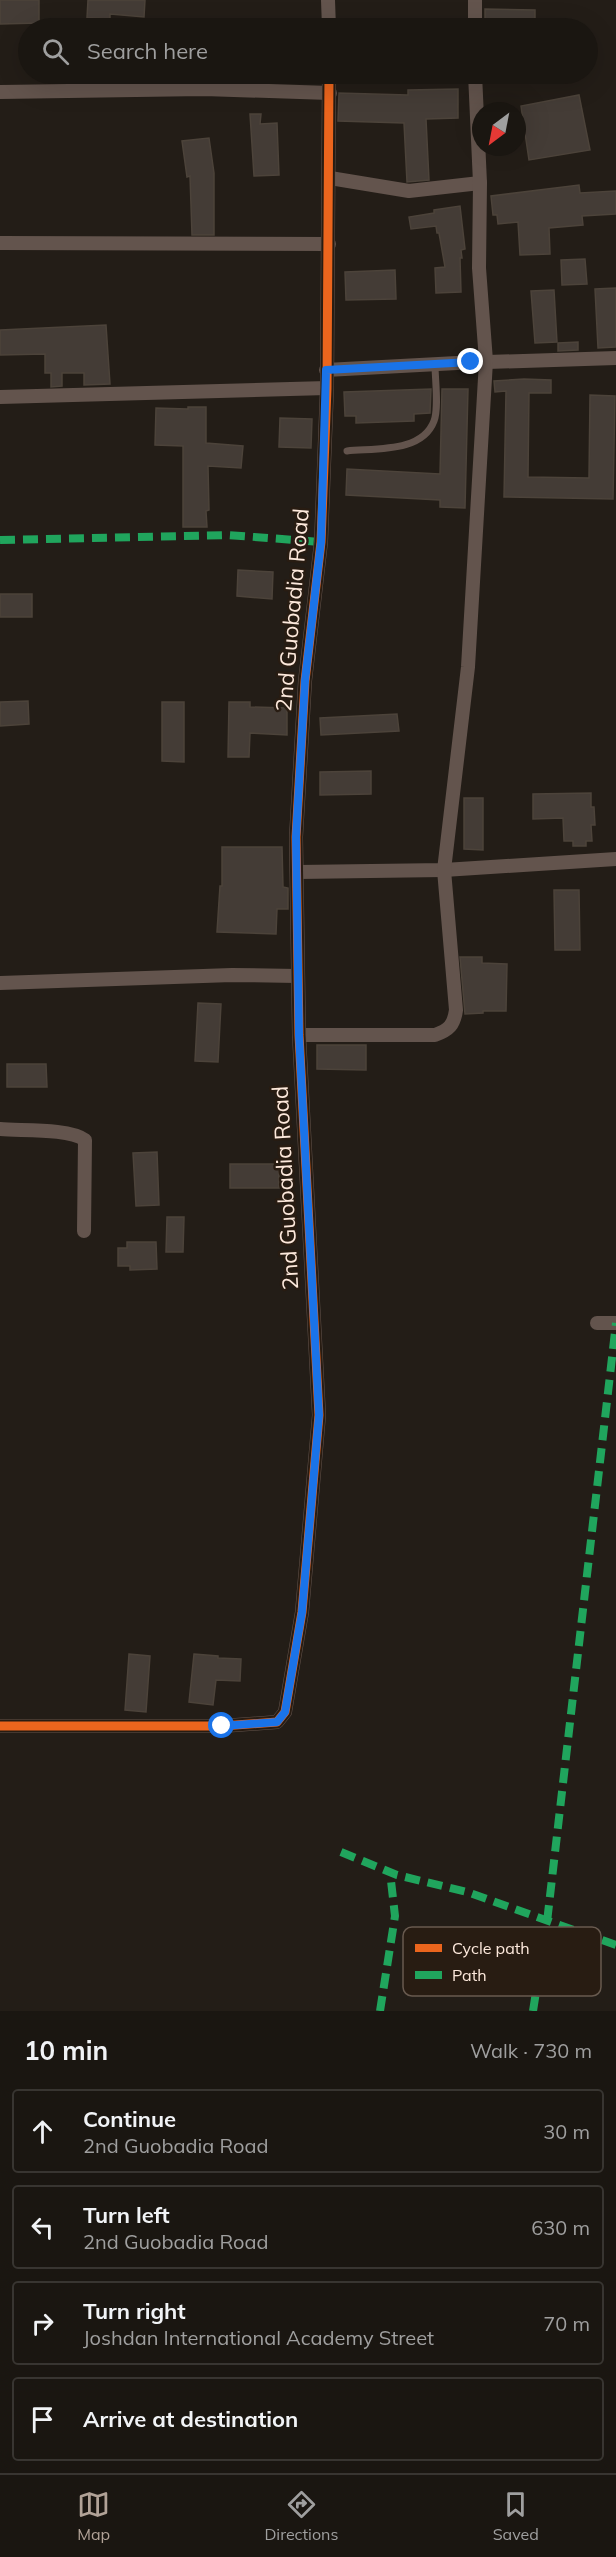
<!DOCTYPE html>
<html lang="en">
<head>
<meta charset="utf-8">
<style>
	:root { --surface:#1a1611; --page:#231f1a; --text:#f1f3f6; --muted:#9f9f9f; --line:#383531; --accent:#b1a297 }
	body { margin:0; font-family:Mulish,sans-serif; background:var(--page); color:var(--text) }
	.compass { position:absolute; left:472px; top:102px; width:54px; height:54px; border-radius:50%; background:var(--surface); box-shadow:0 6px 24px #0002; rotate:212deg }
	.stop { position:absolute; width:18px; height:18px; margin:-14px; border:4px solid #1a73e8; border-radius:50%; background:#fff }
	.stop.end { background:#1a73e8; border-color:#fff; box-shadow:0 2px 6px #0008 }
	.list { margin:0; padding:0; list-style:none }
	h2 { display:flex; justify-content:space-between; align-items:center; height:78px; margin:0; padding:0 24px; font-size:26px }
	h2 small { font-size:20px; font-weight:400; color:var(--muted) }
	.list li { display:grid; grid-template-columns:39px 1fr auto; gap:18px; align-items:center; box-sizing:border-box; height:84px; margin:0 12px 12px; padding:0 12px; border:2px solid var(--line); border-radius:6px }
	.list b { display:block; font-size:22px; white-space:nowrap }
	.list p { margin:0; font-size:20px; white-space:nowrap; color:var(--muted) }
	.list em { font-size:20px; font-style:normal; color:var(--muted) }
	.icon { flex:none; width:33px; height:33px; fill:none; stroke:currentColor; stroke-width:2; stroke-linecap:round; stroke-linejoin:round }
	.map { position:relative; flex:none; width:616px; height:2011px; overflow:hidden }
	.search { position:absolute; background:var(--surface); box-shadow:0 6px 24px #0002; left:18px; right:18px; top:18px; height:66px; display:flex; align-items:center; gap:15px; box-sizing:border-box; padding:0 21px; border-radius:33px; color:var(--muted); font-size:22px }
	.sheet { height:462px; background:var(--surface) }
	nav { display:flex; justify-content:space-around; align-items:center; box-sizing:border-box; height:84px; border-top:2px solid var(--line); background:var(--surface); font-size:16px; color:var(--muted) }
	nav a { display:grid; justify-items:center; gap:3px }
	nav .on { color:var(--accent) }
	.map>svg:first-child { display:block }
	.building { fill:#443c36; stroke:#4c433a; stroke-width:1.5 }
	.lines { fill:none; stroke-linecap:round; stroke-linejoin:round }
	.lane { stroke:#63544d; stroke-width:7 }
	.street { stroke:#63544d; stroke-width:14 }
	.quiet { stroke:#20a55d; stroke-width:8; stroke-dasharray:15 8; stroke-linecap:butt }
	.cycleway-casing { stroke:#281c12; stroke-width:13 }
	.cycleway { stroke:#eb651d; stroke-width:9 }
	.route { stroke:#1a73e8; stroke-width:8 }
	.labels { text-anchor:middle; stroke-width:5; stroke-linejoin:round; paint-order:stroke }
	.street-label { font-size:22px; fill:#fde9dc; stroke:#281c12 }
	.key { fill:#281c12; stroke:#685a4f; stroke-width:1.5 }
	.key-label { font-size:16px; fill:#fde9dc }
</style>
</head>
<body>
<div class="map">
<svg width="616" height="2011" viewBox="0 0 616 2011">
	<rect width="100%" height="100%" fill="#231d17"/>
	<g class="building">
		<polygon points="0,0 39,0 39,23 0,24"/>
		<polygon points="88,0 145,0 144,17 110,14 110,19 87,18"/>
		<polygon points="485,9 535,10 535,28 485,28"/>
		<polygon points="458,89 458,118 426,119 429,180 407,182 404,123 338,121 339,93 408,95 408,90"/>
		<polygon points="579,95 590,150 529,160 521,106"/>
		<polygon points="250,114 261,114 260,124 277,123 279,175 254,176"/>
		<polygon points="209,138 214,173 214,235 192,235 190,176 187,177 182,141"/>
		<polygon points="579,185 580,193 616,191 616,214 582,216 583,225 549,228 550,254 520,255 518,222 498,224 497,215 493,215 491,196"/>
		<polygon points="460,206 465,249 461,250 462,258 460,258 461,292 436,293 435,268 445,267 439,233 437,233 436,226 411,229 409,217 434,213 434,210"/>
		<polygon points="585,259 587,284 562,285 561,260"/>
		<polygon points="395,270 396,299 346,300 345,272"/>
		<polygon points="616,288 616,347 598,348 595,289"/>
		<polygon points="554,290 557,342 535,343 531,291"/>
		<polygon points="106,325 110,384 84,385 84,373 62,373 62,386 51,387 51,373 45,373 45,354 0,355 0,330"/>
		<polygon points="578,342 578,350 558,351 558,343"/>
		<polygon points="524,379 551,380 551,393 529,393 528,477 589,478 590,395 615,396 613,499 504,497 506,391 495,392 494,381"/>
		<polygon points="431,389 430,413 414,414 414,421 356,423 356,416 345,416 344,392"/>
		<polygon points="442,389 468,389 465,508 440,507 440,500 346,495 347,469 440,474"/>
		<polygon points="188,407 206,407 206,443 243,446 241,468 208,466 209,510 206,511 207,527 183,527 183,446 155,445 156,408 188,409"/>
		<polygon points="280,418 312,419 311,448 279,447"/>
		<polygon points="238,570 273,572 272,599 237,596"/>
		<rect x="0" y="594" width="32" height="23"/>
		<polygon points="28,701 29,724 0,726 0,702"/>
		<polygon points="162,702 184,702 184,762 162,761"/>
		<polygon points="229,702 250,702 250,707 287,708 287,735 250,733 249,757 228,757"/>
		<polygon points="397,714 399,731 321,735 320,718"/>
		<polygon points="371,771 371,794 320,795 320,772"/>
		<polygon points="591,793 591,807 594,807 595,825 591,825 592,841 586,841 586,846 573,846 573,841 564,841 563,818 533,819 533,794"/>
		<polygon points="464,798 483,798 483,850 464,849"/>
		<polygon points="222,847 282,847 283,887 288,888 288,909 277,909 276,934 217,932 220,886 222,886"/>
		<polygon points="554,890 579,890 580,950 555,950"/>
		<polygon points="460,957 482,957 482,963 507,964 506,1011 483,1011 483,1013 465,1014"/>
		<polygon points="198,1003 221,1004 218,1062 195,1061"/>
		<polygon points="317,1045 366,1045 366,1070 317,1069"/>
		<polygon points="7,1064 46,1064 47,1087 7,1087"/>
		<polygon points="157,1152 159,1205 136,1206 133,1153"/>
		<rect x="230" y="1164" width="49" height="24"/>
		<polygon points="167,1217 184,1217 183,1252 166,1252"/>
		<polygon points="127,1242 156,1242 157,1269 130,1270 130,1266 118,1266 118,1248 127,1248"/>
		<polygon points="129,1654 150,1656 146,1712 125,1710"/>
		<polygon points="194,1654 218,1656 218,1658 241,1659 240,1681 216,1680 213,1705 189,1702"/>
	</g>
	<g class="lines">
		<path class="lane" d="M347 451C375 448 422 453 434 421 439 408 435 379 435 365"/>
		<g class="street">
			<polyline points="328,0 329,28"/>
			<polyline points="475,28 475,0"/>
			<polyline points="0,92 204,89 330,93"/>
			<polyline points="330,178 409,191 480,183"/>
			<polyline points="0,243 329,244"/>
			<polyline points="326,370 457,363 616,358"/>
			<polyline points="0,397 327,388"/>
			<polyline points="298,872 444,870 616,859"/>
			<polyline points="0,983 232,975 297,976"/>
			<path d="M299 1035H435C449 1030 454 1025 456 1010L444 870 468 667 486 361 479 268 480 183 475 74"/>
			<path d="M0 1129C21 1131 69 1128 85 1140L84 1231"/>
			<polyline points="597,1323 616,1323"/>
			<polyline points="0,1726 222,1726 277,1722 285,1712 302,1612 319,1415 299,1035 296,837 305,681 321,542 327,388 329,74"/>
		</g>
		<g class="quiet">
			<polyline points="0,540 228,535 321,542"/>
			<polyline points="341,1852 397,1875 467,1892 616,1945"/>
			<polyline points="380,2011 395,1916 390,1872"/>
			<polyline points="533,2011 547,1922 616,1323"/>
		</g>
		<defs>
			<polyline id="cycleway" points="0,1726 222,1726 277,1722 285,1712 302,1612 319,1415 299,1035 296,837 305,681 321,542 327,388 329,74"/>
		</defs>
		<use href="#cycleway" class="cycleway-casing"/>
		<use href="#cycleway" class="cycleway"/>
	</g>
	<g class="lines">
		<polyline class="route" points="222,1726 277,1722 285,1712 302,1612 319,1415 299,1035 296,837 305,681 321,542 326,370 471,362"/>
	</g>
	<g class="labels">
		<g class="street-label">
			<text transform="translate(292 610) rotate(-85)" y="8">2nd Guobadia Road</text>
			<text transform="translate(285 1188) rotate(-93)" y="8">2nd Guobadia Road</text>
		</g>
	</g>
	<rect x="403" y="1927" width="198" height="69" rx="9" class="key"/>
	<rect x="415" y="1944" width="27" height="8" fill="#eb651d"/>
	<rect x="415" y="1971" width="27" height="8" fill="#20a55d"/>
	<g class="key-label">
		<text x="452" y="1954">Cycle path</text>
		<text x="452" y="1981">Path</text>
	</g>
</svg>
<svg class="compass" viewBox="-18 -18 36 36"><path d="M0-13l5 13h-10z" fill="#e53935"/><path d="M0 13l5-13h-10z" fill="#9f9f9f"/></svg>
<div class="stop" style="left:222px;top:1726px"></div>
<div class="stop end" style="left:471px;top:362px"></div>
<div class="search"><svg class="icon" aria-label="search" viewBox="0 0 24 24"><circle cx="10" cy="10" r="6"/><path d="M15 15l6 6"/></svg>Search here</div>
</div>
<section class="sheet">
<h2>10 min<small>Walk · 730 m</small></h2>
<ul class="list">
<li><svg class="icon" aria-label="ahead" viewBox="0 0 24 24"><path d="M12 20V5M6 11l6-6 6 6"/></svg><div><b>Continue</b><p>2nd Guobadia Road</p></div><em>30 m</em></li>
<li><svg class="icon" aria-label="left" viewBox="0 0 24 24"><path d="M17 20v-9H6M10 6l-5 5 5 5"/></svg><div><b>Turn left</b><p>2nd Guobadia Road</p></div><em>630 m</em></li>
<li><svg class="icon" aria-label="right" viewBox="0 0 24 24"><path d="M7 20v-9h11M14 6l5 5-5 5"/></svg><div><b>Turn right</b><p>Joshdan International Academy Street</p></div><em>70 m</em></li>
<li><svg class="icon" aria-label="arrive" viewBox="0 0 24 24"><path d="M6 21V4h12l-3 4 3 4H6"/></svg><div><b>Arrive at destination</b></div></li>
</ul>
</section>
<nav>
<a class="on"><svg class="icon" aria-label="map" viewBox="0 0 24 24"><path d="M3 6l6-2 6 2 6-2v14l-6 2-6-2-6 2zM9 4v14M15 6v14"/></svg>Map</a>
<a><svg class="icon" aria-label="directions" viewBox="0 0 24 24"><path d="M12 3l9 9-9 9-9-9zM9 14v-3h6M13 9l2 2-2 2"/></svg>Directions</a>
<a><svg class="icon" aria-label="saved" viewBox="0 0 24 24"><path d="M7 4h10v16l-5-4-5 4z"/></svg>Saved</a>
</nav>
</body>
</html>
